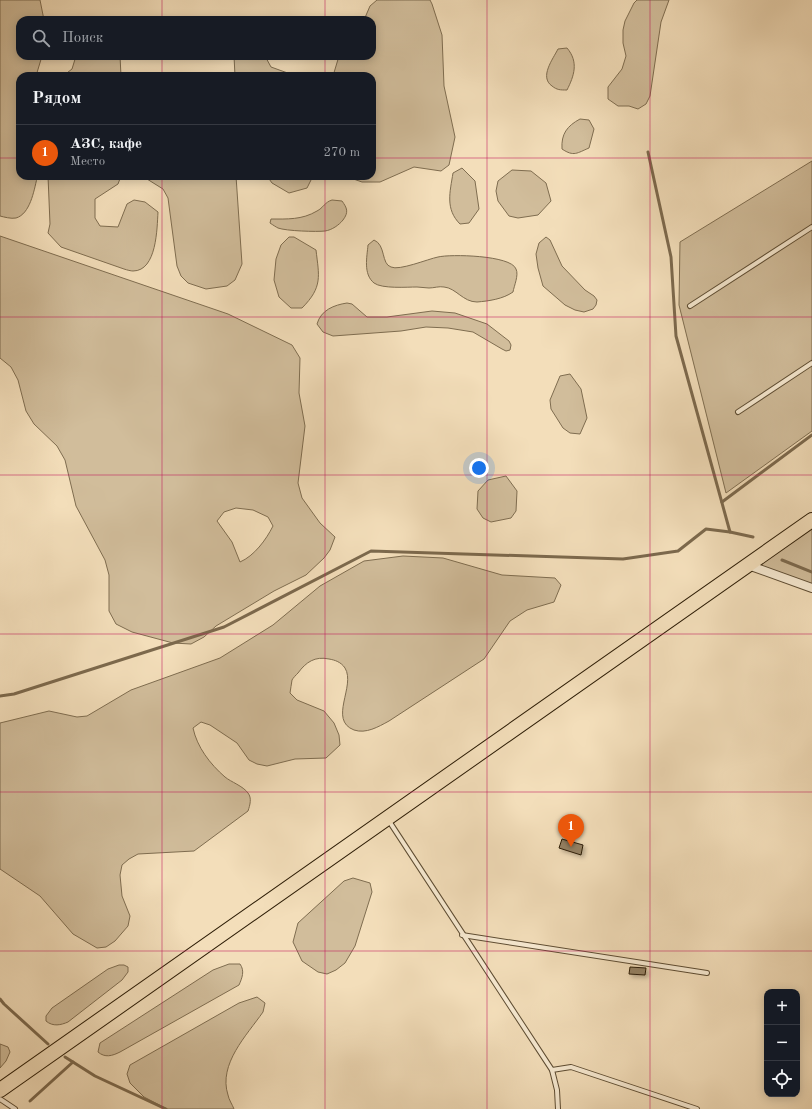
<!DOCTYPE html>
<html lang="ru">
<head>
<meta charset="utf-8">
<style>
	:root { --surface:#171b24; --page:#242831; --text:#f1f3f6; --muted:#9ea1a6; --line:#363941; --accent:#ea580c }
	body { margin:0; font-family:"Old Standard TT",serif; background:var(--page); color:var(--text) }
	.controls { position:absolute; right:12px; bottom:12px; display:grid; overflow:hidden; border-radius:8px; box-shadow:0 2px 10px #0003 }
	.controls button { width:36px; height:36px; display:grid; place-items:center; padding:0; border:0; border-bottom:1px solid var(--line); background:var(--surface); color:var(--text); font:20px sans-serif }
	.you { position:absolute; left:479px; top:468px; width:14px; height:14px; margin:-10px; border:3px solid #fff; border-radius:50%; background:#1a73e8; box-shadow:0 0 0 6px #1a73e833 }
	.badge { display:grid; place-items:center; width:26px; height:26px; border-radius:50%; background:var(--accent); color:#fff; font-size:13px; font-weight:700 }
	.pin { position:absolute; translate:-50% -33px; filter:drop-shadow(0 1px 2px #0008) }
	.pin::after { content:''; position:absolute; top:21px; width:14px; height:12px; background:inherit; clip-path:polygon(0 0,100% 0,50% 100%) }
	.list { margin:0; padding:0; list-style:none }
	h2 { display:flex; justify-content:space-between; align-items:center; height:52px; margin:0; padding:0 16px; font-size:17px }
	h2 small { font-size:13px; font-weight:400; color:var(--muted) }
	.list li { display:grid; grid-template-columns:26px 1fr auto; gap:12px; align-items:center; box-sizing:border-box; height:56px; padding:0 16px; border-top:1px solid var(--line) }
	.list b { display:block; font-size:15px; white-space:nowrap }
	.list p { margin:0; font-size:13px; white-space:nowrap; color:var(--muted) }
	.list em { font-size:13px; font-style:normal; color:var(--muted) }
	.icon { flex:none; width:22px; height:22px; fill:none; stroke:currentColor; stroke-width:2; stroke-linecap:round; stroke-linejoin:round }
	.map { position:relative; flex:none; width:812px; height:1109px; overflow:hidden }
	.search { position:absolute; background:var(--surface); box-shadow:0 2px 10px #0003; left:16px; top:16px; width:360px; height:44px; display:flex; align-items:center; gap:10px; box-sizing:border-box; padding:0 14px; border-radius:12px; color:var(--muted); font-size:15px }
	.panel { position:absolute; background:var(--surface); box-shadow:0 2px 10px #0003; left:16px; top:72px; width:360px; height:108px; border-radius:12px }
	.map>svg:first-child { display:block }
	.green { fill:#d1bd9b; stroke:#7f6d50; fill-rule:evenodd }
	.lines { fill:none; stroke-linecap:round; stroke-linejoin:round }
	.stream { stroke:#7c694d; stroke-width:3 }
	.building { fill:#948164; stroke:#2d1d06; filter:url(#shadow) }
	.lane-casing { stroke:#5e4d33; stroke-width:6 }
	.street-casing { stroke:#5e4d33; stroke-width:10 }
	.highway-casing { stroke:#2d1d06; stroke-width:16 }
	.lane { stroke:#f7ead2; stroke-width:4 }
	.street { stroke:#f7ead2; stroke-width:8 }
	.highway { stroke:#f3deba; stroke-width:14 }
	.grid { fill:none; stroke:#c2185b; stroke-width:1; stroke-opacity:0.55 }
</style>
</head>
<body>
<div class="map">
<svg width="812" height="1109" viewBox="0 0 812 1109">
	<defs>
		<filter id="shadow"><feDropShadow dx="2.5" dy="2.5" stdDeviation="2" flood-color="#0004"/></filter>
	</defs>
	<rect width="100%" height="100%" fill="#f3deba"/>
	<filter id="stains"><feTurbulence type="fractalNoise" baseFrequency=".005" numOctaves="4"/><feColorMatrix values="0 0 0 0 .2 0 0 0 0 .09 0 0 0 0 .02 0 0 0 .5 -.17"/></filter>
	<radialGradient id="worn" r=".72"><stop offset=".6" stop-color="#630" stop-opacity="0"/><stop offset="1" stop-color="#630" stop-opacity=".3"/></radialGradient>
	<g class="green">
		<path d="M0 0H40L44 20H20V56H42L36 76H20V176H37V178C34 191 30 214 16 218 11 219 4 217 0 216Z"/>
		<polygon points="377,0 430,0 432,4 442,35 444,86 455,137 449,165 441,171 414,167 380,182 362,182 345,176 372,176 372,76 333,76 339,56 372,56 372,20 364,20 370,6"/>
		<polygon points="637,0 669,0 661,22 650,96 646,104 638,109 629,106 618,106 608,99 608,87 622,69 626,56 623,43 623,30 625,21 634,3"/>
		<path d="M567 48C579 62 574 76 567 90 560 90 557 90 552 86 539 77 553 59 558 49Z"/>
		<polygon points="76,56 120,56 121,76 63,76 72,69"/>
		<polygon points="234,56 265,56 271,67 296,76 235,76"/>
		<path d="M580 119 589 120 594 129 589 148C577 153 574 157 562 149 561 134 567 126 580 119Z"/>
		<polygon points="812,161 812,431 726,493 679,305 680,242"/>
		<path d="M462 168 475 181 479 209 469 223 460 224C445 209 450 192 453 173Z"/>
		<polygon points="512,170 531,171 546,183 551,201 538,215 518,218 509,216 498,201 496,191 498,181"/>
		<path d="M48 176H121L118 184 95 199V218L100 226 118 227 127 204 134 200 145 202 158 212C157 228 157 271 133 271 131 271 127 270 124 269L61 247 48 233 50 224Z"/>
		<polygon points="145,176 236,176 242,264 235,280 227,286 206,289 188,283 181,276 177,266 168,198 163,189 147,179"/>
		<polygon points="267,176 313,176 307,188 289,193 272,183"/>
		<path d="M332 200 342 201C347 208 349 212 343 220 339 225 332 230 325 231 317 232 286 231 278 228 276 227 273 225 270 223L271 219C287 219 302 220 317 211 323 208 325 202 332 200Z"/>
		<path d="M0 236 228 314 292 345 300 358 299 393 305 426 298 483 302 498 320 523 335 537 330 550 324 558 306 575 274 591 216 626 204 637 191 644 173 643 132 632 116 624 109 611V575L105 560 76 506 65 460 57 446 34 424 26 411 18 380 11 367 0 358ZM236 508 253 510 268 517 273 526C266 540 254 556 240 562L232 542 217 521 224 512Z"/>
		<path d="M289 237H294L316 250C319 276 323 287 302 308H291L279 297 274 280 276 259 281 245Z"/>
		<polygon points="546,237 550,240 562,266 585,290 594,296 597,300 596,305 593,309 584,312 575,310 565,305 543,286 538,268 536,254 539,243"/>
		<path d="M374 240C386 245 381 264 391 267 399 271 428 259 438 257 450 254 511 255 516 269 519 275 514 286 513 292 503 299 489 301 477 302 463 302 456 288 444 287 439 286 434 288 429 288 425 288 421 287 417 287 407 287 382 289 374 283 363 274 367 257 368 245Z"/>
		<path d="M347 303 352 304 367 317H387L432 311 455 313 487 324 509 341 511 345 510 350 506 351 502 349 473 332 448 328 426 327 401 331 333 336 323 332 317 324C321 310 334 305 347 303Z"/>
		<polygon points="570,374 581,389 587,418 580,434 570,433 563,428 551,409 550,400 560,376"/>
		<polygon points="506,476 517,491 516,511 511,518 491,522 483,518 477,509 478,491 488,480"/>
		<polygon points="812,520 812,588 748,565"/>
		<path d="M403 556 443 558 502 575 555 578 561 585 554 602 527 610 510 621 484 659 389 721C378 727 366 734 354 730 328 720 356 686 345 668 341 662 335 660 329 659 315 656 306 662 298 673 296 675 293 678 292 680 291 684 291 689 290 693L297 700 324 711 334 723 339 735 340 745 326 758 295 759 267 766 257 764 249 760 237 743 210 725 201 722 193 728C197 747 210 764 225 777 231 782 243 786 248 793 252 798 250 805 248 811L194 851 138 854 129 859 122 865 120 875 122 896 130 916 128 926 115 941 106 947 97 948 73 934 40 896 0 869V723L49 711 77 717 87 716 131 690 220 658 273 625 320 586 364 561Z"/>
		<polygon points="353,878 370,883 372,892 355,946 345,963 336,970 327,974 318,972 302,961 293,942 298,923 344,881"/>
		<path d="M229 964H240C245 971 242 978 239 985L120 1052C112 1056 105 1058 98 1052L100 1043 213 970Z"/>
		<path d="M119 965H124L128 967V972L122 980 68 1022C61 1025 53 1027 46 1021V1016L52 1008 108 969Z"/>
		<path d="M257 997 265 1003 263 1012C247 1035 218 1064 228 1095 229 1100 232 1104 234 1109H167L144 1097 130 1083 127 1074 130 1065 239 1003Z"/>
		<polygon points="0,1044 8,1047 10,1052 6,1061 0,1068"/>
	</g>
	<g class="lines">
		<g class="stream">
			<polyline points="648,152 671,257 676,336 730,532"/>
			<polyline points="722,502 812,435"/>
			<polyline points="782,560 812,572"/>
			<polyline points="0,696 14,694 224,627 371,551 623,559 678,551 706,529 730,532 753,537"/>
			<polyline points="0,999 4,1004 48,1044"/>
			<polyline points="65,1057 95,1076 166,1109"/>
			<polyline points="30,1101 73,1062"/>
		</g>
	</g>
	<g class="building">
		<polygon points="562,839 583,845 581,855 559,848"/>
		<polygon points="630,967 646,968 645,975 629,974"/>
	</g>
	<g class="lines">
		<defs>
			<g id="lane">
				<polyline points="690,306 812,227"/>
				<polyline points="738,412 812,363"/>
				<polyline points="389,821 552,1070 557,1090 558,1109"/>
				<polyline points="462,935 707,973"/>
				<polyline points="552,1070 571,1067 697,1109"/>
				<polyline points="0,1099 15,1109"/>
			</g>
			<polyline id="street" points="748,565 812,588"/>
			<polyline id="highway" points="0,1090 812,520"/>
		</defs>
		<use href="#lane" class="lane-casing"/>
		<use href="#street" class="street-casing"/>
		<use href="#highway" class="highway-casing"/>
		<use href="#lane" class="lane"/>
		<use href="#street" class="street"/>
		<use href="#highway" class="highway"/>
	</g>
	<path class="grid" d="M162 0V20M325 0V20M487 0V1109M650 0V1109M162 56V76M325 56V76M0 158H20M372 158H812M162 176V1109M325 176V1109M0 317H812M0 475H812M0 634H812M0 792H812M0 951H812"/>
	<rect width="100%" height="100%" filter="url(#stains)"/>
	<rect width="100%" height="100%" fill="url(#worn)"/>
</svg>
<div class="controls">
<button>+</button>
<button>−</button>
<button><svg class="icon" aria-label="locate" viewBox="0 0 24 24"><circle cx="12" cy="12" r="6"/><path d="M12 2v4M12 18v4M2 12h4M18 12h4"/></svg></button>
</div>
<div class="you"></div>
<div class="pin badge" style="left:571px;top:847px">1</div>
<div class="search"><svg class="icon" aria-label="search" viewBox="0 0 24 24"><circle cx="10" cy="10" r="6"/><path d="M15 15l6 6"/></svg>Поиск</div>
<section class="panel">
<h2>Рядом<small></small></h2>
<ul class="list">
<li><span class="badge">1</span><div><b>АЗС, кафе</b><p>Место</p></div><em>270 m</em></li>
</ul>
</section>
</div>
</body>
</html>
